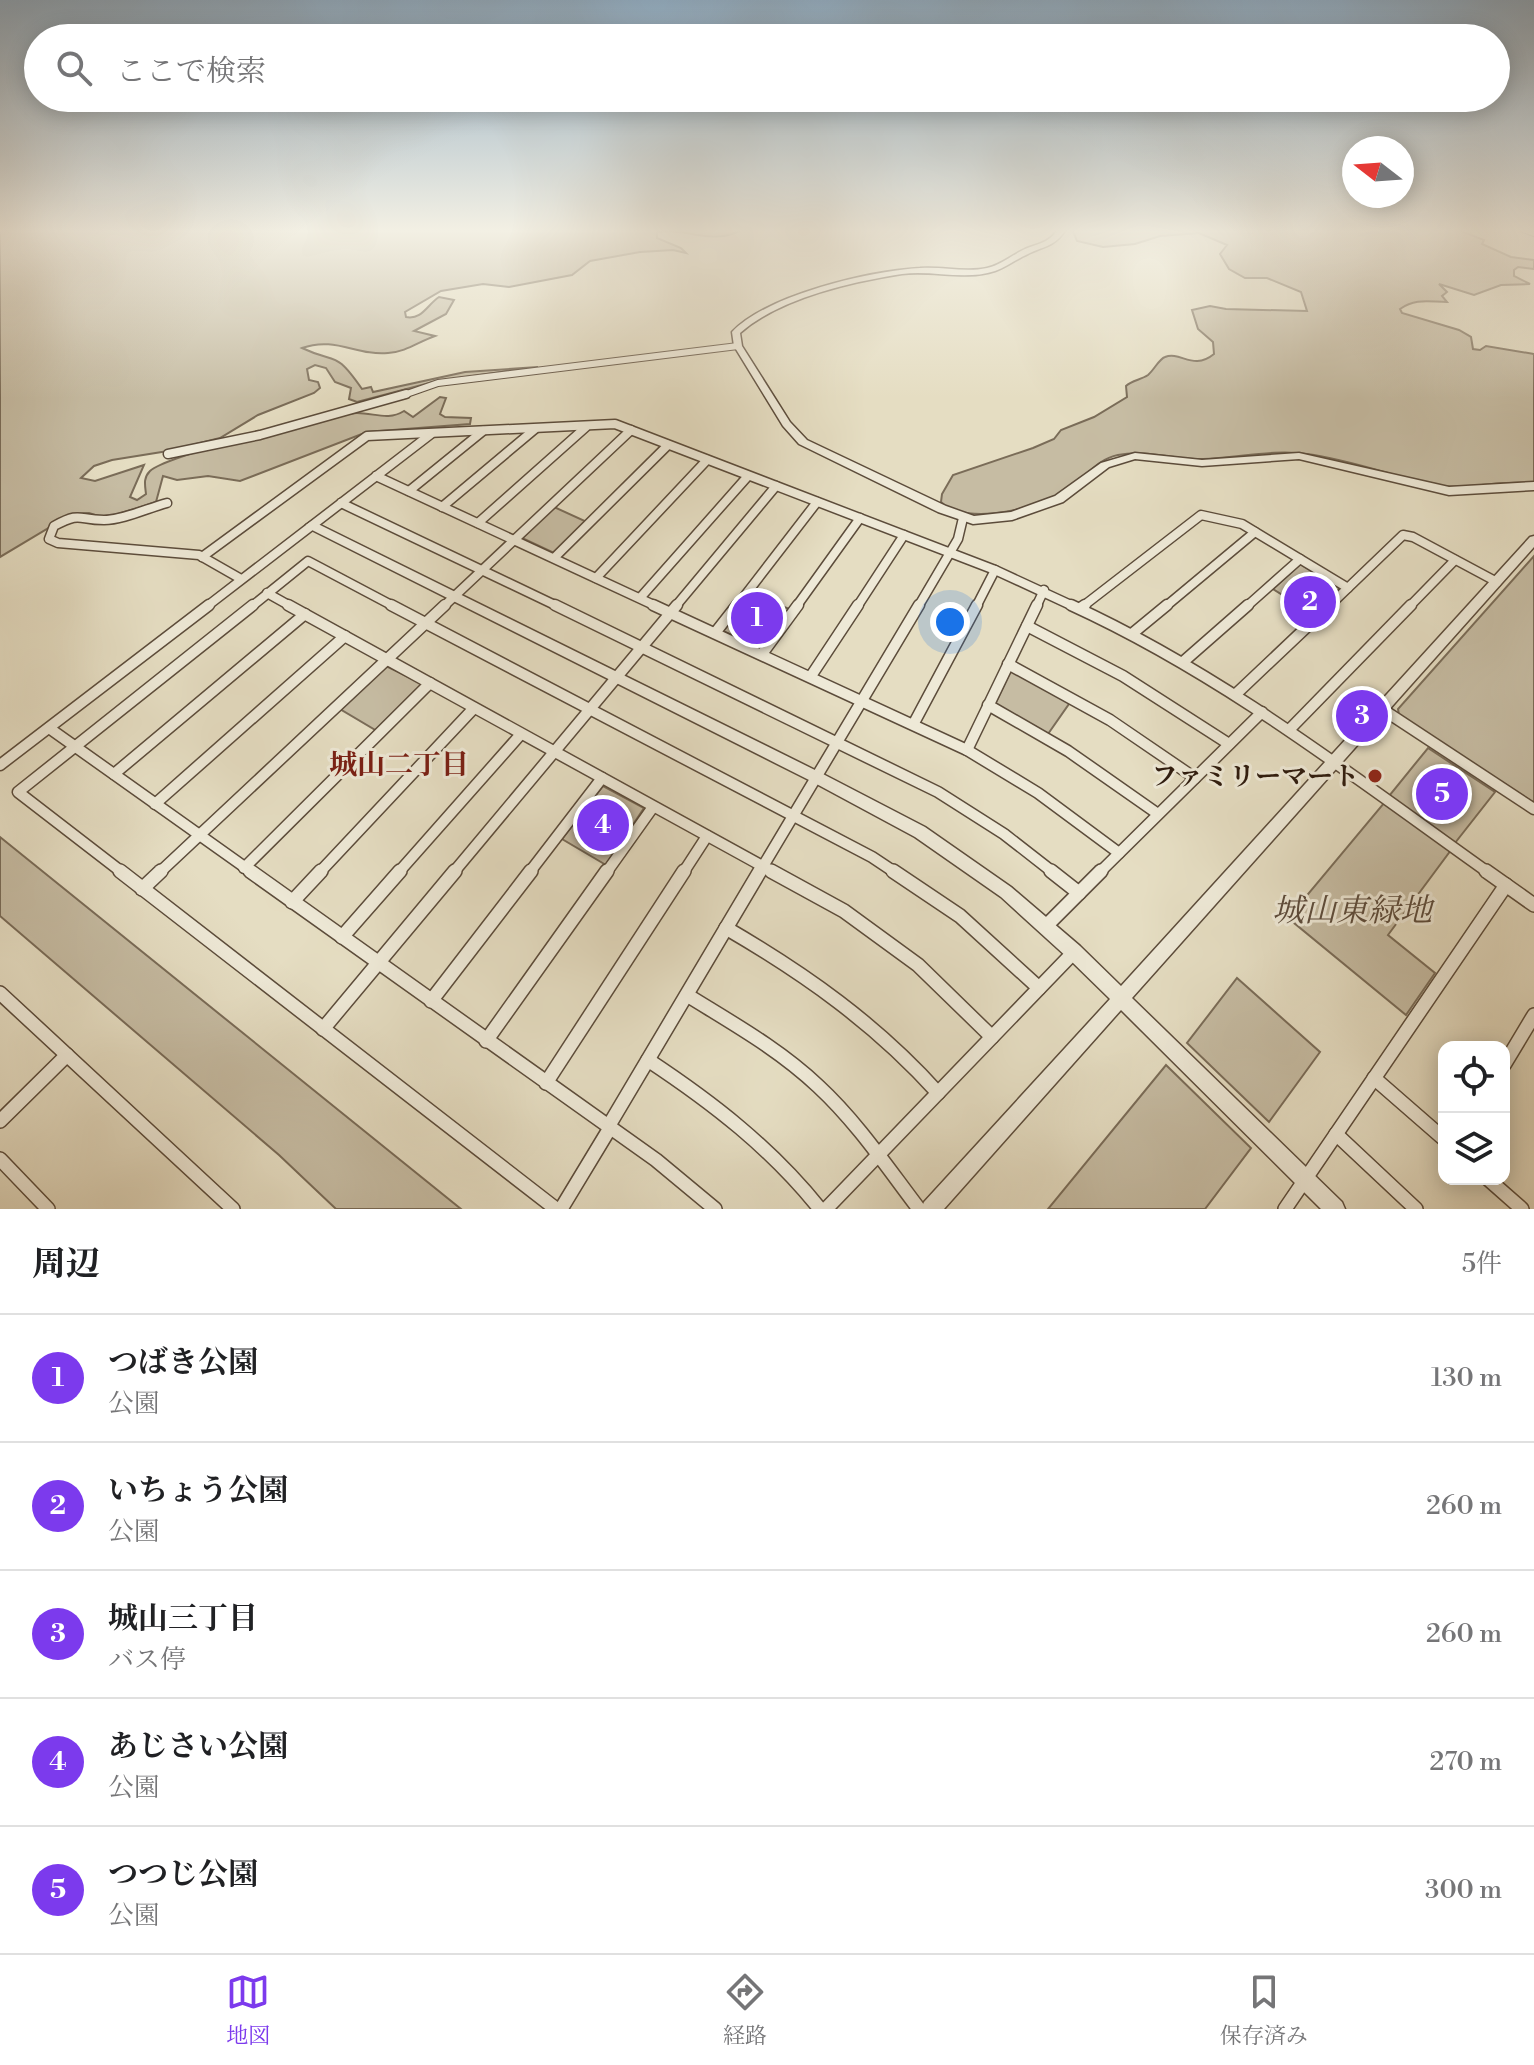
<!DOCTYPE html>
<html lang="ja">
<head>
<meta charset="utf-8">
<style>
	:root { --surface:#fff; --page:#f2f2f2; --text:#202124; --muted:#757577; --line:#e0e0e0; --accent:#7c3aed }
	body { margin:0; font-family:"Libre Bodoni","Noto Serif JP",serif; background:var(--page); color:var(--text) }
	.controls { position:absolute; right:24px; bottom:24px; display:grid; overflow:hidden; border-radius:16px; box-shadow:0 4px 20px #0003 }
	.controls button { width:72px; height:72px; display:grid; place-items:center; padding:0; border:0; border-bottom:2px solid var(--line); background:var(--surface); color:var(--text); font:40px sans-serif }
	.compass { position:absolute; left:1342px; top:136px; width:72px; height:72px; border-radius:50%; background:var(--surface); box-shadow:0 4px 20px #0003; rotate:287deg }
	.you { position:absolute; left:950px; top:622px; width:28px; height:28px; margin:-20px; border:6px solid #fff; border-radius:50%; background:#1a73e8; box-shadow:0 0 0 12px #1a73e833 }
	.badge { display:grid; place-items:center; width:52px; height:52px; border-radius:50%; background:var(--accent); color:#fff; font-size:26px; font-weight:700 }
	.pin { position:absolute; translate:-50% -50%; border:4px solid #fff; box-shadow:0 2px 8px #0006 }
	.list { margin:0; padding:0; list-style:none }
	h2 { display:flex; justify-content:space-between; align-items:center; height:104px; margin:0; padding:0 32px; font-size:34px }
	h2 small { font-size:26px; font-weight:400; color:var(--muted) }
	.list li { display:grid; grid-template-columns:52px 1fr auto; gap:24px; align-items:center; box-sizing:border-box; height:128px; padding:0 32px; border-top:2px solid var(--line) }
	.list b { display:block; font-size:30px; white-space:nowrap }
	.list p { margin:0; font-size:26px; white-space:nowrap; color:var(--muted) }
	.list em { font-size:26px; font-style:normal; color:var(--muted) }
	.icon { flex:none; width:44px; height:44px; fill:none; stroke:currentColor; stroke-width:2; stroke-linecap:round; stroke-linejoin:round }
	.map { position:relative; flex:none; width:1534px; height:1209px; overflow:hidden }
	.search { position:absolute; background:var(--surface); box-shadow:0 4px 20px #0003; left:24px; right:24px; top:24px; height:88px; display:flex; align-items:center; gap:20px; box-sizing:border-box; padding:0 28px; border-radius:44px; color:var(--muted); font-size:30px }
	.sheet { height:744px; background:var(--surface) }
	nav { display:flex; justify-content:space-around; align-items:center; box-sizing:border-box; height:112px; border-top:2px solid var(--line); background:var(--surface); font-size:22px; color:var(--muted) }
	nav a { display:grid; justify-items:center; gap:4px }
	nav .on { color:var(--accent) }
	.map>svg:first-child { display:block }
	.green { fill:#c6bca3; stroke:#7a6c58; stroke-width:2 }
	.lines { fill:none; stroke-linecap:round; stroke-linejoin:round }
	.minor-far3-casing { stroke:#5c4c3b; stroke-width:8 }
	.minor-far2-casing { stroke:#5c4c3b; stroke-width:11 }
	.minor-far1-casing { stroke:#5c4c3b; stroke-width:13 }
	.minor-casing { stroke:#5c4c3b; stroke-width:16 }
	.tertiary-casing { stroke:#5c4c3b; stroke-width:3 }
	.minor-far3 { stroke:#eee9d7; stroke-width:6 }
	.minor-far2 { stroke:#eee9d7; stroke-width:8 }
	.minor-far1 { stroke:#eee9d7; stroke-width:10 }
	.minor { stroke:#eee9d7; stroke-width:13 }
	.tertiary { fill:#eee9d7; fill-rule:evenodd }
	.poi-dot { fill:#8f2418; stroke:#eee9d7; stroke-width:3 }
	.labels { text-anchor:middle; stroke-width:6; stroke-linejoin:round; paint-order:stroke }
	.poi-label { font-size:26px; font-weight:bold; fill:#2e1b0e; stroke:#eee9d7; text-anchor:end }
	.neighbourhood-label { font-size:28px; font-weight:bold; fill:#7a1f14; stroke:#eee9d7 }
	.near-park-label { font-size:32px; font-style:italic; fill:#5c4b3b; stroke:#eee9d7 }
</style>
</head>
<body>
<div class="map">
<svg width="1534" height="1209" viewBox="0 0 1534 1209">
	<rect width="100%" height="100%" fill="#e5ddc2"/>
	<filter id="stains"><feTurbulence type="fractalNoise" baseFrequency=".0025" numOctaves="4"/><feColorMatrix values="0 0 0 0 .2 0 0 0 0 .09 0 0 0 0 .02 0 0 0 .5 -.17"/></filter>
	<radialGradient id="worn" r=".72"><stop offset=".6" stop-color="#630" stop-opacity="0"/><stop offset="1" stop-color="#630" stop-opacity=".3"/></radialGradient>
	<g class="green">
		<path d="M0 229H730L741 230C712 246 687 227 657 232V238L681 248 686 253 673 250 640 252 590 261 572 275 509 287 483 284 441 291 405 312 406 317C422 320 427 305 439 297L454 300 446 314 414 331 435 336C418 342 406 352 388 353 357 356 335 336 302 348 338 365 334 349 362 389L371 387 373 392 465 372 538 367 437 381 357 402 349 399 351 388 335 382 326 368 315 365 307 369 309 380 318 382 320 388 314 393 258 415 220 438 168 451 112 460 94 466 81 478 95 481 144 465 130 497 137 500 146 494C145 485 143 478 150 471 165 456 331 413 357 413 375 413 388 421 404 411L413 417 440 397 446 398 440 414 445 417 471 418 470 424 367 432 240 481 208 476 177 480 163 476 156 502 105 518 89 513 72 514 0 557Z"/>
		<path d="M1072 229H1456L1484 240 1482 244 1511 257 1534 260V269L1518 267 1514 270V276L1530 284 1501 285 1474 295 1439 284 1447 292 1442 296 1447 302C1429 302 1416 298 1400 309L1402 313 1459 330 1471 337 1473 349 1480 350 1486 346 1534 354V483C1502 480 1471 489 1438 486 1395 477 1352 460 1307 454 1273 449 1238 458 1203 459 1175 460 1147 449 1118 455 1097 459 1085 478 1068 489 1041 508 967 527 941 502L942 494 953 475 1033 448 1054 439 1061 430 1094 417 1127 397 1126 386C1132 380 1141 380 1148 375 1154 370 1159 359 1165 357 1181 351 1193 371 1214 354L1213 342 1198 329 1192 310 1210 306 1226 309 1307 311 1301 292 1267 278H1245L1229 269 1220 254 1227 245 1199 233 1160 236 1135 244 1103 247 1077 241Z"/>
		<polygon points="554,507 587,522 554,553 522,538"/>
		<polygon points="1534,556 1534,803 1399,715 1398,709"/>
		<polygon points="1300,564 1340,588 1313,614 1273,589"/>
		<polygon points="751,593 789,609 760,648 723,631"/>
		<polygon points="386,666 421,683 421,687 377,731 340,709"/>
		<polygon points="1011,670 1071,701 1048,734 995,704"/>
		<polygon points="1428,748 1495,792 1455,843 1389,796"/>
		<polygon points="603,786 644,808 606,865 562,839"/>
		<polygon points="1384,803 1451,850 1388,935 1435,973 1406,1015 1288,918"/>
		<polygon points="0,837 461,1209 336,1209 279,1155 0,916"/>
		<polygon points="1237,978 1320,1052 1269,1122 1187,1043"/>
		<polygon points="1166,1065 1251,1148 1205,1209 1048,1209"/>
	</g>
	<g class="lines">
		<defs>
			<g id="minor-far3">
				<polyline points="1523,229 1534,233"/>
				<polyline points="401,396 438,383 738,346"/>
			</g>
			<g id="minor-far2">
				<polyline points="168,454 260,435 406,394"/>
				<polyline points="376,476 658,607"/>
				<polyline points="409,491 483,431"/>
				<path d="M167 503C148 508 123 520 104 520 77 520 82 511 54 526L49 539 58 543 199 555 241 579"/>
				<polyline points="341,503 559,607"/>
				<polyline points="442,507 535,429"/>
				<polyline points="478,523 586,427"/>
				<polyline points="202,557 367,436 615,424 995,570 1075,607"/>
				<polyline points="554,558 668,445"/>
				<polyline points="596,578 707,460"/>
				<polyline points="267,593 292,607"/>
				<polyline points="640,598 748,476"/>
				<polyline points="206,607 431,434"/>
				<polyline points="251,607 308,561 395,607"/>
				<polyline points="443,607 631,430"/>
				<polyline points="675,607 776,486"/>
				<polyline points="736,607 817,502"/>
				<polyline points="796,607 860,518"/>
				<polyline points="857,607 904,535"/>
				<polyline points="918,607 958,539 963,518"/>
				<polyline points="976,607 995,570"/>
				<polyline points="1036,607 1044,590"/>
				<polyline points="1082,607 1201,515 1242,524 1348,588"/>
				<polyline points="1165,607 1255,532"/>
				<polyline points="1246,607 1300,559"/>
				<polyline points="1328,607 1403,535 1413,537 1497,582"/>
				<polyline points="1409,607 1455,560"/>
			</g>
			<g id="minor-far1">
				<polyline points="288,605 775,873"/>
				<polyline points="391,605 872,857 896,873"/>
				<polyline points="555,605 938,792 1004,834 1054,873"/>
				<polyline points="653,605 967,750 1038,793 1119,853"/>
				<path d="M1071 605C1222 674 1354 777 1489 873"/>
				<polyline points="1082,607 1085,605"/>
				<polyline points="1027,626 1123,676 1229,744"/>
				<polyline points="715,633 737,605"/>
				<polyline points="1133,633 1167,605"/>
				<polyline points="762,654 798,605"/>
				<polyline points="1183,662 1248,605"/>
				<polyline points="1008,664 1110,720 1195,778"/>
				<polyline points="811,676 858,605"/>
				<polyline points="1236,694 1330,605"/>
				<polyline points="988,705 1068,751 1158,814"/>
				<polyline points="1382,709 1534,809"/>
				<polyline points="914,723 977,605"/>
				<polyline points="49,728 253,873"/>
				<polyline points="1289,730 1411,605"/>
				<polyline points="967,750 1037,605"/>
				<polyline points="0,765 209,605"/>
				<polyline points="114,774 305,614"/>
				<polyline points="155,804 345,636"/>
				<polyline points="244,868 430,683"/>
				<polyline points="123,873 18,792 253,605"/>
				<polyline points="159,873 445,605"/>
				<polyline points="319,873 474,708"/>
				<polyline points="398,873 521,734"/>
				<polyline points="453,873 677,605"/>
				<polyline points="529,873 602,778"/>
				<polyline points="606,873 653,807"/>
				<polyline points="683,873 707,836"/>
				<polyline points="759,873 919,605"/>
				<polyline points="1099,873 1262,712"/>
			</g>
			<g id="minor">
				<polyline points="120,871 556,1209"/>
				<polyline points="250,871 656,1160 715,1209"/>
				<polyline points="771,871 844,911 918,965 992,1037"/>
				<polyline points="893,871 960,916 1039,988"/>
				<polyline points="1051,871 1079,893"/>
				<polyline points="1486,871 1534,905"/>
				<polyline points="142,889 161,871"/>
				<polyline points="292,902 321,871"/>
				<polyline points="1046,926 1101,871"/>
				<path d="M726 928C805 974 876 1024 938 1093"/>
				<polyline points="342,937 400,871"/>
				<polyline points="0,993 233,1209"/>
				<path d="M687 995C732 1023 779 1049 818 1086 857 1122 887 1167 919 1209"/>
				<polyline points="431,1001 531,871"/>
				<polyline points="323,1029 455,871"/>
				<polyline points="486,1041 607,871"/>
				<path d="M648 1060C713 1103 771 1148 820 1209"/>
				<polyline points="1504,1065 1534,1015"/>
				<polyline points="1374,1078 1444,1139"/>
				<polyline points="546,1083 684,871"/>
				<polyline points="0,1121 67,1055"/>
				<polyline points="608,1127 760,871"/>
				<polyline points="1336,1134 1416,1209"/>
				<polyline points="0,1159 48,1209"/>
				<polyline points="1488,1179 1522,1209"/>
				<polyline points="561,1209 610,1128"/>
				<polyline points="826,1209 1074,952"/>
				<polyline points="1285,1209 1506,885"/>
			</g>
			<g id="tertiary">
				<path d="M1056 229H1062L1064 232C1055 246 1042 247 1028 254 1016 259 1007 267 995 271 965 281 933 270 902 274 851 282 780 298 740 333L742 346 790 422 807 440 946 506 974 516 1011 512 1055 496 1101 463 1135 453 1202 460 1299 453 1449 487 1534 482V490L1449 495 1299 459 1202 466 1135 459 1109 467 1063 502 1012 520 973 524 938 512 799 444 783 426 734 346 732 332C767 295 869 271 920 268 942 266 965 273 987 268 1001 265 1012 255 1025 249 1037 244 1048 243 1056 232Z"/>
				<polygon points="312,521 821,773 925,827 1011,887 1080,946 1121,986 1530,537 1534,536 1534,547 1132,998 1342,1202 1345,1209 1321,1209 1121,1010 944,1209 921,1209 924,1202 1110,999 1068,958 1001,897 915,837 811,781 308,528 306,525"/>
			</g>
		</defs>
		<use href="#minor-far3" class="minor-far3-casing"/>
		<use href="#minor-far2" class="minor-far2-casing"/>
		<use href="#minor-far1" class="minor-far1-casing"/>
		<use href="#minor" class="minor-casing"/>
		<use href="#tertiary" class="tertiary-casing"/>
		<use href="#minor-far3" class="minor-far3"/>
		<use href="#minor-far2" class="minor-far2"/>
		<use href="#minor-far1" class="minor-far1"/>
		<use href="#minor" class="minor"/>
		<use href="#tertiary" class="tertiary"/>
	</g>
	<linearGradient id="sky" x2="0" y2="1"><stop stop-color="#8eaac0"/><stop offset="0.58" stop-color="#f3f0e4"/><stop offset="1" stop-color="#f3f0e4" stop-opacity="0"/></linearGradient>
	<rect width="1534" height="398" fill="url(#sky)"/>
	<circle class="poi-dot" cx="1375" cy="776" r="8"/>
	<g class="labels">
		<g class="poi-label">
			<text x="1359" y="785">ファミリーマート</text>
		</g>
		<g class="neighbourhood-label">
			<text x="399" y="774">城山二丁目</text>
		</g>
		<g class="near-park-label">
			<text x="1352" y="921">城山東緑地</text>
		</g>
	</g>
	<rect width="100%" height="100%" filter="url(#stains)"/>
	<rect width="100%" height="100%" fill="url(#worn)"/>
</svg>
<div class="controls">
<button><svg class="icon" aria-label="locate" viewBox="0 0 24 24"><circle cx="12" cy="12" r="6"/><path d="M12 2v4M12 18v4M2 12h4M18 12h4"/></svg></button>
<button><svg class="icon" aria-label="layers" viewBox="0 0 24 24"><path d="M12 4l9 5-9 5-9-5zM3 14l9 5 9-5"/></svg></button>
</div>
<svg class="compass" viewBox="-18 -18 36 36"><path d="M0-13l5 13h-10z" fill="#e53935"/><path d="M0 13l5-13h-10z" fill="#757577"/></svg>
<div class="you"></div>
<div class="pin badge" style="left:757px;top:618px">1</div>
<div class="pin badge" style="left:1310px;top:602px">2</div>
<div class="pin badge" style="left:1362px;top:716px">3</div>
<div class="pin badge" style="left:603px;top:825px">4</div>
<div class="pin badge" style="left:1442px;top:794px">5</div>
<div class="search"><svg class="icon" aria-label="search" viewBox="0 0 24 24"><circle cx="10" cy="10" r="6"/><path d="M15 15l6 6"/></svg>ここで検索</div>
</div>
<section class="sheet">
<h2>周辺<small>5件</small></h2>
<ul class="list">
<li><span class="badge">1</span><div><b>つばき公園</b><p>公園</p></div><em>130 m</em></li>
<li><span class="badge">2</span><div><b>いちょう公園</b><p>公園</p></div><em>260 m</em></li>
<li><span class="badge">3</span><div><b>城山三丁目</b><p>バス停</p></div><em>260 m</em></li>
<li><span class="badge">4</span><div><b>あじさい公園</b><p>公園</p></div><em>270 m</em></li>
<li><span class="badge">5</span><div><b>つつじ公園</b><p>公園</p></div><em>300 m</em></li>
</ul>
</section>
<nav>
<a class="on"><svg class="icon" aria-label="map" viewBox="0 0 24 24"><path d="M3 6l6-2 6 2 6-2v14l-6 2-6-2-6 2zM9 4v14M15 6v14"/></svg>地図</a>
<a><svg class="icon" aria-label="directions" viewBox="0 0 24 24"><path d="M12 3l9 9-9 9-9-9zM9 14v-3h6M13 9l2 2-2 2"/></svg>経路</a>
<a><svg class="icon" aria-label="saved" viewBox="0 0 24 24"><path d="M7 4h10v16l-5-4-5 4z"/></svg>保存済み</a>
</nav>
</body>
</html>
